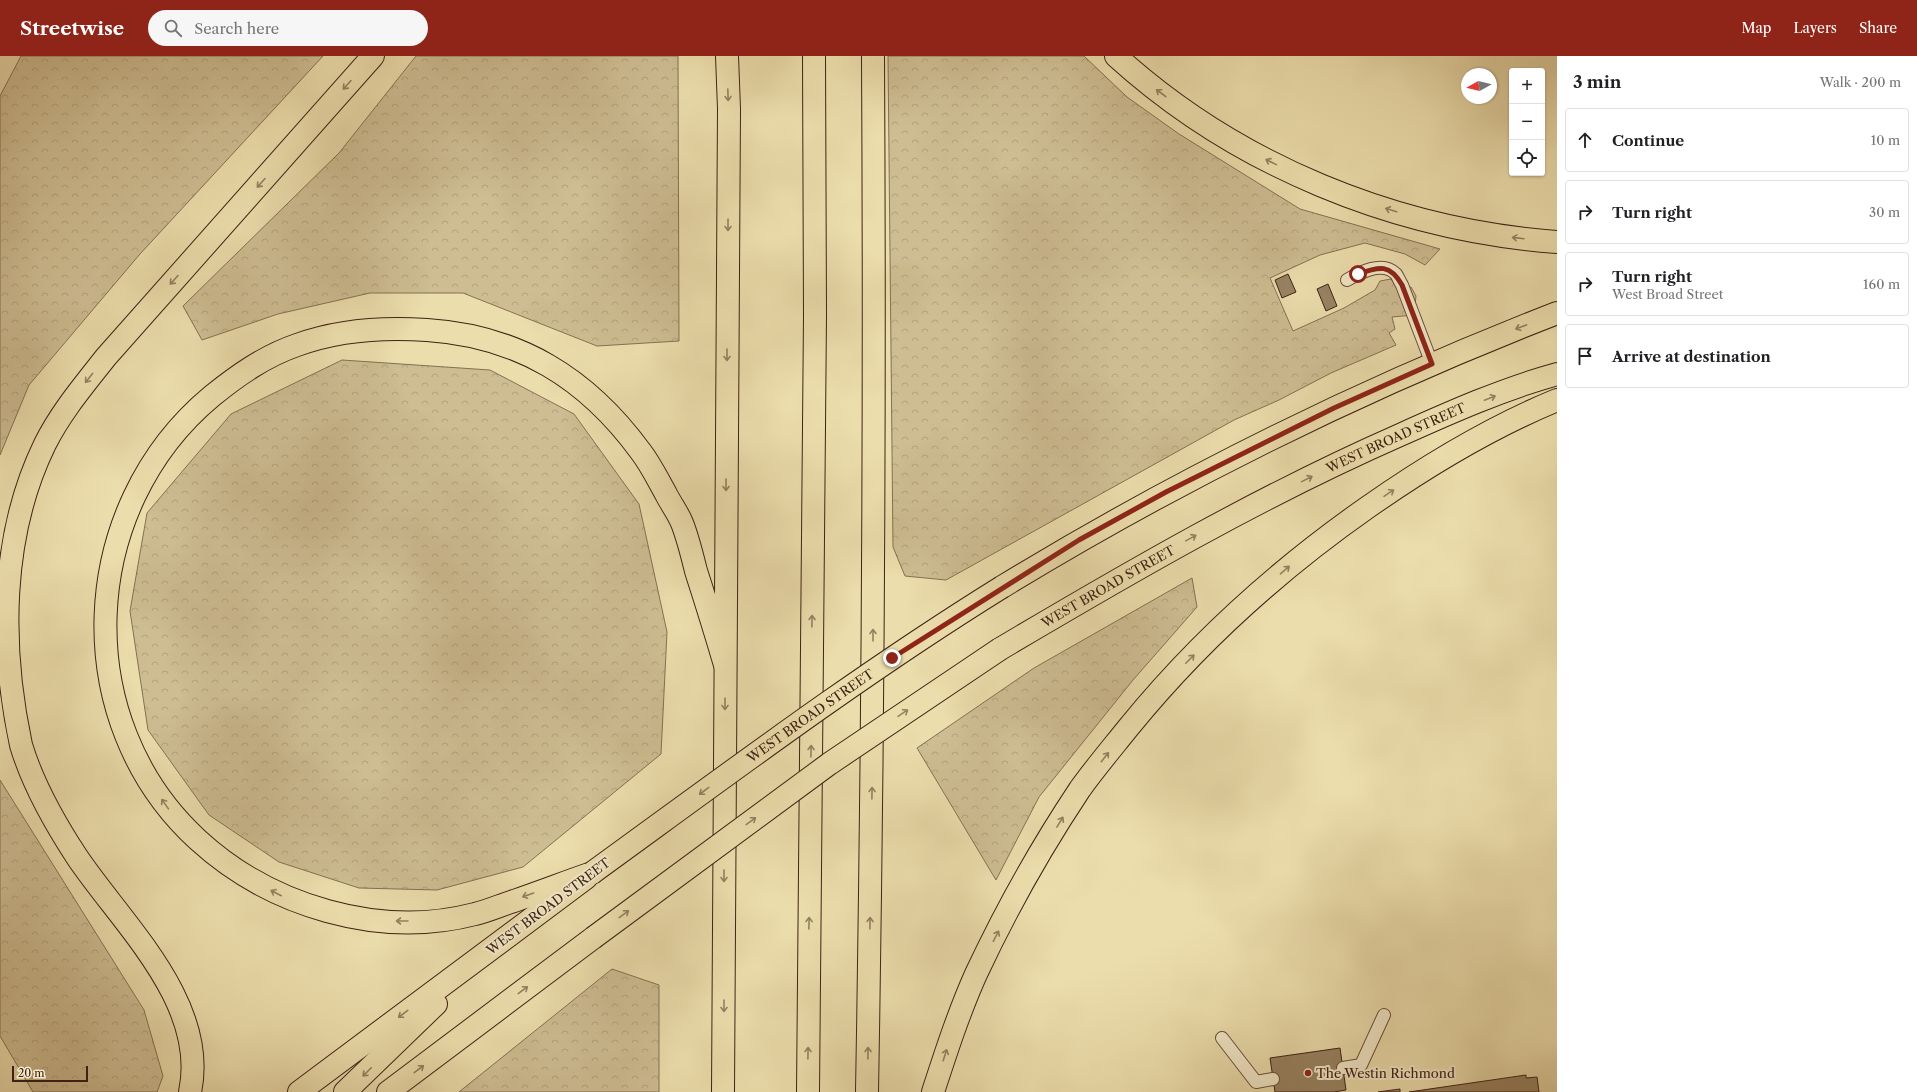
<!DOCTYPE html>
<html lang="en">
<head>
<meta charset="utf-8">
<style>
	:root { --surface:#fff; --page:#f6f6f6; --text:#202124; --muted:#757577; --line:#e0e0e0; --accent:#8f2418 }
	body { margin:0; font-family:"Libre Caslon Text",serif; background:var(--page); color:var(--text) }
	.controls { position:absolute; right:12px; top:12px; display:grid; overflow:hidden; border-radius:4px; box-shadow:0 1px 3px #0004 }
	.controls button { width:36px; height:36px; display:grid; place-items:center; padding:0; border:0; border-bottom:1px solid var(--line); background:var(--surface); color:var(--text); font:20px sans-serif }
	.compass { position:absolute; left:1461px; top:12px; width:36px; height:36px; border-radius:50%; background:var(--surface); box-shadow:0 1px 3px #0004; rotate:262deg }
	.scale { position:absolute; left:12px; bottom:10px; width:76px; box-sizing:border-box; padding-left:4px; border:2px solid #3e2214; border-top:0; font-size:11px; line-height:14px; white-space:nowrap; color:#3e2214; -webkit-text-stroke:3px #f3e9c9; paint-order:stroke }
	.stop { position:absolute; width:12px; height:12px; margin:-9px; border:3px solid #8f2418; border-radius:50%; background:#fff }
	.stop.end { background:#8f2418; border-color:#fff; box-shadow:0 1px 4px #0008 }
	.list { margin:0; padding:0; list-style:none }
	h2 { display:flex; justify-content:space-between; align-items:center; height:52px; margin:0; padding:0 16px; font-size:17px }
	h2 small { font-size:13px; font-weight:400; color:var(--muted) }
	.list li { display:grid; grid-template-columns:26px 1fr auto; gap:12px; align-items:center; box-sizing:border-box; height:64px; margin:0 8px 8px; padding:0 8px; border:1px solid var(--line); border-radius:4px }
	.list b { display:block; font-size:15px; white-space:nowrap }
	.list p { margin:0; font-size:13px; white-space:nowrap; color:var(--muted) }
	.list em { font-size:13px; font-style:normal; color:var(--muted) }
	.icon { flex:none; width:22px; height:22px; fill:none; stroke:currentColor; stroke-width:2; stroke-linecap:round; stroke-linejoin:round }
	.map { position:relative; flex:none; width:1557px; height:1036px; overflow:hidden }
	header { display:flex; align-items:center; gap:24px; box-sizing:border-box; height:56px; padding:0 20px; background:var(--accent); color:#fff }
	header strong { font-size:19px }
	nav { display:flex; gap:22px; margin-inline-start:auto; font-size:14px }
	.search { width:280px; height:36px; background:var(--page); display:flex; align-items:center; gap:10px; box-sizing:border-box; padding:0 14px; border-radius:22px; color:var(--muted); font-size:15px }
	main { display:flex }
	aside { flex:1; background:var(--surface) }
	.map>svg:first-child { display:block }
	.forest { fill:url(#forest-crowns); stroke:#867053 }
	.building { fill:#988363; stroke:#3e2214 }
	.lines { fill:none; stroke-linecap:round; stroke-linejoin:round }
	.lane-casing { stroke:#6a513a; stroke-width:14 }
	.primary-casing { stroke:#3e2214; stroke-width:24 }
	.highway-casing { stroke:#3e2214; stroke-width:24 }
	.lane { stroke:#f3e9c9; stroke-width:12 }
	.primary { stroke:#ecddac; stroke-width:22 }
	.highway { stroke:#ecddac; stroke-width:22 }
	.primary-bridge-casing { stroke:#3e2214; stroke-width:24; stroke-linecap:butt }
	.primary-bridge { stroke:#ecddac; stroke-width:22 }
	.oneway { stroke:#958060 }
	.route { stroke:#8f2418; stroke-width:5 }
	.poi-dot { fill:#8f2418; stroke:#f3e9c9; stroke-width:1.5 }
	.labels { text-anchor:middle; stroke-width:4; stroke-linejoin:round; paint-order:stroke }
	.street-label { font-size:13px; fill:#3e2214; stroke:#f3e9c9 }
	.poi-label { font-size:13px; fill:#3e2214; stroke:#f3e9c9; text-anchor:start }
</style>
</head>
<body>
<header>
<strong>Streetwise</strong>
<div class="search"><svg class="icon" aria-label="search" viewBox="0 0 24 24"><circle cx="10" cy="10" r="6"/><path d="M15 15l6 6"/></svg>Search here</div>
<nav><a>Map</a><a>Layers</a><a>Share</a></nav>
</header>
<main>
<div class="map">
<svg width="1557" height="1036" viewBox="0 0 1557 1036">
	<defs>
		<pattern id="forest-crowns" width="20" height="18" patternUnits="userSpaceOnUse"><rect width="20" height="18" fill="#cebd92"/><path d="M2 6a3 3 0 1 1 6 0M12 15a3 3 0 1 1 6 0" fill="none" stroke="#b2a27d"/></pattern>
	</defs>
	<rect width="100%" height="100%" fill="#ecddac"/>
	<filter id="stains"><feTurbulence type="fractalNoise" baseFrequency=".005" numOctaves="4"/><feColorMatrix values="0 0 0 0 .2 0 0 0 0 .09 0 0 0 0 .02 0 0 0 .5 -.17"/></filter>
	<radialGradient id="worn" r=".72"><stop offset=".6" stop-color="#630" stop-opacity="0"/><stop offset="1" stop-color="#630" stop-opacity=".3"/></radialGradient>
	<g class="forest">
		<polygon points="21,0 323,0 140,198 29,329 0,399 0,40"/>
		<polygon points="416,0 678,0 679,285 597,290 463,237 370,237 278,258 202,284 183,250 339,97"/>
		<polygon points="888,0 1084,0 1127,41 1179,78 1300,153 1440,193 1425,209 1405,198 1365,187 1320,199 1270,222 1293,275 1344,252 1375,234 1380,225 1391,223 1398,231 1411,231 1416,240 1414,259 1392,261 1395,273 1389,277 1396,289 1331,317 1279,344 1234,364 946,524 905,520 893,491"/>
		<polygon points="342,304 490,314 574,358 639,448 667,576 661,698 523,811 437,834 359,832 279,806 209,759 148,674 130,555 147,457 231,358"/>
		<polygon points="1192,522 1197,551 1133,624 1039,741 996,824 917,692 1034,612"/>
		<polygon points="0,724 144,954 163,1020 157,1036 33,1036 0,980"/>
		<polygon points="612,913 659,929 659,1036 459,1036"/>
	</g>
	<g class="building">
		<polygon points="1288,218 1296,236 1282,242 1275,224"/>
		<polygon points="1328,228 1337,250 1326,255 1317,233"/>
		<polygon points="1340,992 1346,1034 1334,1036 1275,1036 1270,1002"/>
		<polygon points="1526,1019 1526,1022 1537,1021 1539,1036 1409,1036"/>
		<polygon points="1400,1033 1400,1036 1378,1036"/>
	</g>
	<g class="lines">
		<defs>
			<g id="lane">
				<path d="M1347 224C1359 217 1382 204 1396 218 1398 221 1400 226 1402 229L1432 308"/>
				<polyline points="1222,982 1256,1026 1273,1023"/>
				<polyline points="1343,1012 1361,1009 1384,959"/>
			</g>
			<g id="primary">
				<path d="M1002 531C1179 423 1364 332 1557 257"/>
				<path id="s1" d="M1000 593C1130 516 1261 440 1400 379 1451 356 1503 333 1557 318"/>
				<polyline points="299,1036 586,822"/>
				<polyline points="345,1036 436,948"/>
				<polyline points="388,1036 593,882"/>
			</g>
			<g id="highway">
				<path d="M1116 0C1236 109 1395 174 1557 186"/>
				<path d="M592 817C566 826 540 836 514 845 501 849 488 855 475 858 379 883 270 850 198 784 68 665 77 452 212 340 238 319 265 300 297 289 338 274 383 271 427 274 519 280 587 322 641 396 651 409 658 424 666 438 671 448 678 457 682 467 688 482 692 499 696 515 706 546 716 578 725 609"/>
				<path d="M190 1036C209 947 122 868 77 801 54 766 33 729 21 689 0 590 0 480 45 388 61 356 84 329 106 301L373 0"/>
				<polyline points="723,1036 729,53 727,0"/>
				<polyline points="808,1036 815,259 814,0"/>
				<path d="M867 1036C873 691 875 345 873 0"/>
				<path d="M933 1036C946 996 959 956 976 918 1005 856 1042 790 1080 733 1095 712 1112 692 1128 672 1197 587 1278 514 1368 451 1428 409 1489 372 1557 344"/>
			</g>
		</defs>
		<use href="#lane" class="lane-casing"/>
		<use href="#primary" class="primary-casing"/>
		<use href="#highway" class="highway-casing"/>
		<use href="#lane" class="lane"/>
		<use href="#primary" class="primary"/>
		<use href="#highway" class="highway"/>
		<defs>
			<g id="primary-bridge">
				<path id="s2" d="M592 817C727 719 860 619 1002 531"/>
				<polyline points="593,882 829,708 1000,593"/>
			</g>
		</defs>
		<use href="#primary-bridge" class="primary-bridge-casing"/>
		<use href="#primary-bridge" class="primary-bridge"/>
	</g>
	<defs><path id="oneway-shaft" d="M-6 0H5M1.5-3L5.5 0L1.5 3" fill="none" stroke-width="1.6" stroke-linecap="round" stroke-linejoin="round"/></defs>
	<g class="oneway">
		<use href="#oneway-shaft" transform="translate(347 29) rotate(132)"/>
		<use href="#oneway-shaft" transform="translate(1161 37) rotate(-143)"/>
		<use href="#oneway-shaft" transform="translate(728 39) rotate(88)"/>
		<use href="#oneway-shaft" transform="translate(1271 106) rotate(-154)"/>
		<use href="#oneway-shaft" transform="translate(261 127) rotate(132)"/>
		<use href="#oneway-shaft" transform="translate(1391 154) rotate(-163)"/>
		<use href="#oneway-shaft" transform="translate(728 169) rotate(90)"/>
		<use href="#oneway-shaft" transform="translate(1518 182) rotate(-173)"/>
		<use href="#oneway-shaft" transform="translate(174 224) rotate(132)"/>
		<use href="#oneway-shaft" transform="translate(1521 271) rotate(159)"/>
		<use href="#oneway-shaft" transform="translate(727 299) rotate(90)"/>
		<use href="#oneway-shaft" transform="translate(89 322) rotate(128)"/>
		<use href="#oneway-shaft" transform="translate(1490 342) rotate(-21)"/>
		<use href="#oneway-shaft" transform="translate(1307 423) rotate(-26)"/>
		<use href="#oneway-shaft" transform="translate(726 429) rotate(90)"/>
		<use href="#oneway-shaft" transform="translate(1389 437) rotate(-34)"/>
		<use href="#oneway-shaft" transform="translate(1191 482) rotate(-29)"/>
		<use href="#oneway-shaft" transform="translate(1285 514) rotate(-41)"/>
		<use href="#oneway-shaft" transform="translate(812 565) rotate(-89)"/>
		<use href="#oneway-shaft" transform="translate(873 579) rotate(-90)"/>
		<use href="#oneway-shaft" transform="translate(1190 603) rotate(-45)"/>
		<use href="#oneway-shaft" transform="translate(725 648) rotate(90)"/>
		<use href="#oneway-shaft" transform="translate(903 657) rotate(-34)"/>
		<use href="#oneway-shaft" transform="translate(811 695) rotate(-89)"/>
		<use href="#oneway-shaft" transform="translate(1105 701) rotate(-52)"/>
		<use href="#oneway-shaft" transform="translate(704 735) rotate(143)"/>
		<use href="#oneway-shaft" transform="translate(872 737) rotate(-89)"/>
		<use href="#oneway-shaft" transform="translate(165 748) rotate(-125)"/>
		<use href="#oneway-shaft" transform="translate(751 765) rotate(-36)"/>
		<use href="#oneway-shaft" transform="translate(1060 766) rotate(-58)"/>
		<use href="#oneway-shaft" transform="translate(724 820) rotate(90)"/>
		<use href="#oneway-shaft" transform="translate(276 837) rotate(-153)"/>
		<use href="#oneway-shaft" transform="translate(528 839) rotate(161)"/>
		<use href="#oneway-shaft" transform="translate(624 858) rotate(-36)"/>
		<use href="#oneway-shaft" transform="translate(402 865) rotate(180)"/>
		<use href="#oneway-shaft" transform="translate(809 867) rotate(-89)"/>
		<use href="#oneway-shaft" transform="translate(870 867) rotate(-89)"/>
		<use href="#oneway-shaft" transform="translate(996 880) rotate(-63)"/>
		<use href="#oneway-shaft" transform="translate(523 934) rotate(-37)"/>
		<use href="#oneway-shaft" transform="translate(724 950) rotate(90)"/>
		<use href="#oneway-shaft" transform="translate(403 958) rotate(143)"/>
		<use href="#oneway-shaft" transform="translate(808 997) rotate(-89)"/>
		<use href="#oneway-shaft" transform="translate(868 997) rotate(-89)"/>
		<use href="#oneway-shaft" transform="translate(945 999) rotate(-72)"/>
		<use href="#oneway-shaft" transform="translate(419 1013) rotate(-37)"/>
		<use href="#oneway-shaft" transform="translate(367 1016) rotate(135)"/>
	</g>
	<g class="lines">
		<path class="route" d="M892 602 1079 484 1166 436 1334 352 1432 308 1402 229C1390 208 1380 210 1358 218"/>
	</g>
	<circle class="poi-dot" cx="1308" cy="1017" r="4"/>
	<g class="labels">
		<g class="street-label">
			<text dy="5" stroke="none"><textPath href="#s1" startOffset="449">WEST BROAD STREET</textPath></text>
			<text dy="5" stroke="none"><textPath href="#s1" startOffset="125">WEST BROAD STREET</textPath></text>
			<text dy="5" stroke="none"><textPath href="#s2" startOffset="269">WEST BROAD STREET</textPath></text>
			<text transform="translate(548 850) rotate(-37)" y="5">WEST BROAD STREET</text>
		</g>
		<g class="poi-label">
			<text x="1316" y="1022">The Westin Richmond</text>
		</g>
	</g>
	<rect width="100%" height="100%" filter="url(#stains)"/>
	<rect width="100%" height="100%" fill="url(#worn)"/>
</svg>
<div class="controls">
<button>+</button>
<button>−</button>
<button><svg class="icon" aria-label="locate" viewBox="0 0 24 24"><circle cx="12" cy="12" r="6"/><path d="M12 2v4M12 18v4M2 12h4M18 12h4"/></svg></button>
</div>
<svg class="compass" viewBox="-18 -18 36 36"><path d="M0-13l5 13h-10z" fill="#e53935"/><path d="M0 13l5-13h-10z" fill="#757577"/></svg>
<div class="scale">20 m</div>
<div class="stop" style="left:1358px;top:218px"></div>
<div class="stop end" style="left:892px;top:602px"></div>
</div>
<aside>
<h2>3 min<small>Walk · 200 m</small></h2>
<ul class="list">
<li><svg class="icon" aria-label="ahead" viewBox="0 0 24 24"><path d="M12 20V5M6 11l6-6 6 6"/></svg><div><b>Continue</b></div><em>10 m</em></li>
<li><svg class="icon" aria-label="right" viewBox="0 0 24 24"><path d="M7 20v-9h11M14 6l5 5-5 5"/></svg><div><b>Turn right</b></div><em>30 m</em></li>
<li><svg class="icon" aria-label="right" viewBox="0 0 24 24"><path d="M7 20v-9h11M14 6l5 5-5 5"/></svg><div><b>Turn right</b><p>West Broad Street</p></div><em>160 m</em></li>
<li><svg class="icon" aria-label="arrive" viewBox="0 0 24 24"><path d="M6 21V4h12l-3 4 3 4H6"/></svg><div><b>Arrive at destination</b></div></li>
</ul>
</aside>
</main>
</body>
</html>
